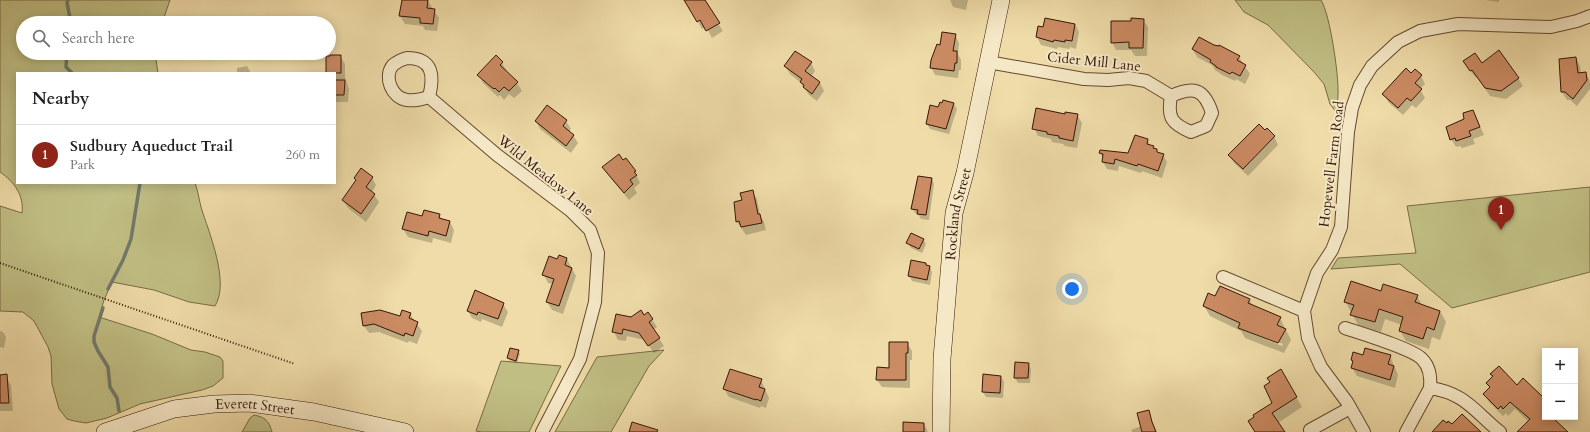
<!DOCTYPE html>
<html lang="en">
<head>
<meta charset="utf-8">
<style>
	:root { --surface:#fff; --page:#f6f6f6; --text:#222; --muted:#767676; --line:#e0e0e0; --accent:#8f2418 }
	body { margin:0; font-family:Cardo,serif; background:var(--page); color:var(--text) }
	.controls { position:absolute; right:12px; bottom:12px; display:grid; overflow:hidden; border-radius:0px; box-shadow:0 2px 10px #0003 }
	.controls button { width:36px; height:36px; display:grid; place-items:center; padding:0; border:0; border-bottom:1px solid var(--line); background:var(--surface); color:var(--text); font:20px sans-serif }
	.you { position:absolute; left:1072px; top:289px; width:14px; height:14px; margin:-10px; border:3px solid #fff; border-radius:50%; background:#1a73e8; box-shadow:0 0 0 6px #1a73e833 }
	.badge { display:grid; place-items:center; width:26px; height:26px; border-radius:50%; background:var(--accent); color:#fff; font-size:13px; font-weight:700 }
	.pin { position:absolute; translate:-50% -33px; filter:drop-shadow(0 1px 2px #0008) }
	.pin::after { content:''; position:absolute; top:21px; width:14px; height:12px; background:inherit; clip-path:polygon(0 0,100% 0,50% 100%) }
	.list { margin:0; padding:0; list-style:none }
	h2 { display:flex; justify-content:space-between; align-items:center; height:52px; margin:0; padding:0 16px; font-size:17px }
	h2 small { font-size:13px; font-weight:400; color:var(--muted) }
	.list li { display:grid; grid-template-columns:26px 1fr auto; gap:12px; align-items:center; box-sizing:border-box; height:60px; padding:0 16px; border-top:1px solid var(--line) }
	.list b { display:block; font-size:15px; white-space:nowrap }
	.list p { margin:0; font-size:13px; white-space:nowrap; color:var(--muted) }
	.list em { font-size:13px; font-style:normal; color:var(--muted) }
	.icon { flex:none; width:22px; height:22px; fill:none; stroke:currentColor; stroke-width:2; stroke-linecap:round; stroke-linejoin:round }
	.map { position:relative; flex:none; width:1590px; height:432px; overflow:hidden }
	.search { position:absolute; background:var(--surface); box-shadow:0 2px 10px #0003; left:16px; top:16px; width:320px; height:44px; display:flex; align-items:center; gap:10px; box-sizing:border-box; padding:0 14px; border-radius:22px; color:var(--muted); font-size:15px }
	.panel { position:absolute; background:var(--surface); box-shadow:0 2px 10px #0003; left:16px; top:72px; width:320px; height:112px; border-radius:0px }
	.map>svg:first-child { display:block }
	.green { fill:#c0be83; stroke:#7a6a46 }
	.shadow { fill:#0003; fill-rule:evenodd }
	.lines { fill:none; stroke-linecap:round; stroke-linejoin:round }
	.stream { stroke:#72796a; stroke-width:3.5 }
	.building { fill:#cb8b63; stroke:#351609 }
	.street-casing { stroke:#644831; stroke-width:14 }
	.secondary-casing { stroke:#351609; stroke-width:18 }
	.path { stroke:#351609; stroke-width:2; stroke-dasharray:1 2; stroke-linecap:butt }
	.street { stroke:#f5e8c6; stroke-width:12 }
	.secondary { stroke:#f5e8c6; stroke-width:17 }
	.labels { text-anchor:middle; stroke-width:4; stroke-linejoin:round; paint-order:stroke }
	.street-label { font-size:14px; fill:#351609; stroke:#f5e8c6 }
</style>
</head>
<body>
<div class="map">
<svg width="1590" height="432" viewBox="0 0 1590 432">
	<rect width="100%" height="100%" fill="#efdca8"/>
	<filter id="stains"><feTurbulence type="fractalNoise" baseFrequency=".005" numOctaves="4"/><feColorMatrix values="0 0 0 0 .2 0 0 0 0 .09 0 0 0 0 .02 0 0 0 .5 -.17"/></filter>
	<radialGradient id="worn" r=".72"><stop offset=".6" stop-color="#630" stop-opacity="0"/><stop offset="1" stop-color="#630" stop-opacity=".3"/></radialGradient>
	<g class="green">
		<path d="M0 0H170L162 23H23V53H155L158 73H17V183H195C198 191 199 199 201 207 209 233 230 282 215 306L189 302 154 290 112 282 104 300 99 317 152 334 191 350 205 352 220 357 223 361V378L213 386 202 390 140 404 107 418 86 423 74 421 67 419 59 409 52 384 51 356 48 347 34 321 23 312 0 311V206L22 213C24 196 15 182 0 172Z"/>
		<path d="M1235 0H1321C1330 14 1339 76 1338 94 1338 100 1337 106 1336 112L1330 104 1324 84 1314 72 1268 25 1244 12Z"/>
		<polygon points="1590,187 1590,272 1452,308 1400,264 1331,269 1338,258 1416,253 1407,206"/>
		<polygon points="664,350 649,366 611,432 555,432 597,357"/>
		<polygon points="501,361 561,366 529,432 481,432 476,431"/>
		<path d="M254 415C265 417 269 421 272 432H242L250 418Z"/>
	</g>
	<g class="shadow">
		<polygon points="403,0 428,1 439,18 437,31 425,30 423,26 405,24 400,16"/>
		<polygon points="690,0 703,0 723,31 712,38 706,27 702,29 687,2"/>
		<polygon points="950,0 968,0 966,10 953,7"/>
		<polygon points="1485,0 1499,0 1499,2"/>
		<polygon points="1143,20 1148,27 1147,56 1135,56 1131,50 1116,50 1112,42 1132,22"/>
		<polygon points="1075,24 1079,32 1076,49 1070,47 1069,49 1058,47 1057,49 1041,45 1037,37 1044,28"/>
		<polygon points="955,35 959,43 958,54 961,60 961,70 959,70 958,78 935,75 931,67 941,46"/>
		<polygon points="1193,50 1239,57 1250,74 1245,84 1236,79 1235,81 1222,75 1215,70 1212,65 1197,57"/>
		<polygon points="340,56 345,64 345,77 349,89 348,102 335,102 335,73 326,73 327,57"/>
		<polygon points="496,57 502,63 507,71 506,72 517,83 522,91 514,98 509,94 504,100 500,95 498,97 483,83 479,75"/>
		<polygon points="1576,58 1580,66 1581,74 1585,73 1590,81 1590,89 1577,106 1570,100 1567,100 1562,92 1560,60"/>
		<polygon points="811,63 815,71 811,77 820,83 824,91 817,101 809,95 801,83 790,74 785,66"/>
		<polygon points="1481,64 1518,78 1523,86 1506,99 1490,96 1477,77 1476,78 1469,69"/>
		<polygon points="247,66 251,73 237,73 237,68"/>
		<polygon points="1411,74 1421,76 1425,84 1420,89 1425,98 1416,108 1412,105 1403,115 1388,102 1384,94"/>
		<polygon points="954,104 957,109 949,134 930,129 927,124 939,108"/>
		<polygon points="547,107 566,121 571,129 569,132 573,135 578,143 571,153 540,129 536,121"/>
		<polygon points="1473,111 1484,135 1473,139 1475,144 1462,148 1460,146 1456,147 1451,139"/>
		<polygon points="1065,115 1077,115 1082,123 1077,148 1065,146 1063,144 1052,142 1051,139 1038,136 1034,128"/>
		<polygon points="1265,132 1274,136 1278,145 1248,176 1234,163 1230,156"/>
		<polygon points="1147,140 1151,147 1156,150 1158,153 1163,155 1167,162 1162,178 1142,171 1141,173 1119,166 1118,171 1107,169 1103,162 1103,158 1100,153 1129,154"/>
		<polygon points="625,159 635,172 640,183 634,188 637,193 629,200 608,175 603,168"/>
		<polygon points="355,178 372,178 376,185 372,192 379,202 366,222 348,208 343,200 357,181"/>
		<polygon points="932,179 934,184 929,220 921,219 918,214 915,213 912,208"/>
		<polygon points="752,192 757,199 760,215 764,222 766,230 746,235 737,222 735,202 743,201"/>
		<polygon points="439,215 442,220 450,222 454,230 451,243 433,238 432,243 408,237 403,229 423,217"/>
		<polygon points="923,239 926,244 922,253 911,248 908,243"/>
		<polygon points="567,259 576,276 563,314 552,310 547,302 553,284 548,283 544,275 558,260"/>
		<polygon points="912,261 925,264 927,267 930,267 932,272 930,285 912,281 909,276"/>
		<polygon points="1382,292 1417,296 1422,305 1440,311 1446,322 1440,340 1432,337 1429,349 1406,341 1400,331 1402,325 1385,319 1381,332 1358,325 1345,301"/>
		<path d="M1216 297 1250 300 1253 307 1280 318 1291 340 1284 353 1245 338 1241 331 1210 316 1204 306ZM1243 328 1283 344 1282 346 1243 330Z"/>
		<polygon points="503,304 508,312 502,327 482,319 481,322 472,318 468,311"/>
		<polygon points="648,313 657,327 653,330 664,346 654,353 645,340 627,336 626,341 618,340 614,332"/>
		<polygon points="410,314 422,331 417,344 409,341 408,343 379,332 369,333 364,326"/>
		<polygon points="0,331 3,332 6,337 4,348 0,347"/>
		<polygon points="907,343 912,351 912,360 910,360 910,388 882,387 877,380 890,369"/>
		<polygon points="518,351 520,354 517,363 509,360 508,358"/>
		<polygon points="1364,356 1390,356 1398,375 1395,388 1357,376 1352,368 1354,363 1352,360"/>
		<polygon points="1028,364 1031,369 1030,383 1018,383 1015,378"/>
		<polygon points="1281,371 1302,407 1278,423 1283,432 1255,432 1273,403 1271,382"/>
		<polygon points="1492,374 1545,400 1545,417 1551,417 1565,432 1523,432 1529,422 1515,409 1508,416 1506,413 1503,416 1489,402 1484,394 1490,388 1487,384 1494,377"/>
		<polygon points="1001,377 1004,382 1003,398 986,397 983,392"/>
		<polygon points="0,378 7,378 11,386 13,411 0,411"/>
		<polygon points="761,380 769,398 766,408 761,406 760,408 729,397 724,389"/>
		<polygon points="1148,411 1157,432 1132,432 1131,430 1141,426"/>
		<polygon points="924,424 928,432 904,432"/>
	</g>
	<g class="lines">
		<g class="stream">
			<polyline points="68,0 67,3 71,23"/>
			<polyline points="67,53 66,67 72,73"/>
			<polyline points="108,289 123,260 131,239 140,183"/>
			<polyline points="103,308 94,336 94,342 98,351 108,367 110,387 117,398 119,411"/>
		</g>
	</g>
	<g class="building">
		<polygon points="402,0 428,0 427,8 435,9 433,24 420,23 420,18 399,16"/>
		<polygon points="684,0 705,0 720,23 706,31 700,20 697,22"/>
		<polygon points="1045,18 1075,24 1072,41 1065,40 1065,42 1054,40 1053,42 1036,37 1038,26 1043,27"/>
		<polygon points="1131,18 1144,19 1143,48 1129,48 1129,42 1111,43 1111,21 1131,21"/>
		<polygon points="942,32 956,34 953,51 957,51 957,63 955,63 954,71 930,68 931,60 937,44 940,45"/>
		<polygon points="1199,37 1214,45 1219,46 1219,45 1240,56 1237,60 1246,65 1240,76 1232,72 1230,74 1216,67 1216,66 1210,62 1211,60 1192,49"/>
		<polygon points="1499,50 1519,78 1501,91 1485,88 1472,70 1470,71 1463,61 1475,53 1482,63"/>
		<polygon points="795,51 812,62 805,71 820,82 812,94 803,87 804,85 800,82 802,79 784,66"/>
		<polygon points="330,55 341,55 341,73 326,73 326,56 330,56"/>
		<polygon points="496,55 503,62 500,65 518,82 509,91 504,87 499,92 495,88 494,89 490,86 477,75"/>
		<polygon points="1576,57 1578,73 1586,72 1587,80 1573,99 1565,92 1561,92 1559,59"/>
		<polygon points="1406,68 1411,73 1415,69 1422,75 1415,83 1422,89 1411,101 1407,98 1398,108 1382,94"/>
		<polygon points="335,80 345,80 344,95 335,95"/>
		<polygon points="943,100 954,103 946,129 926,124 930,105 938,107 940,102 942,103"/>
		<polygon points="547,105 567,120 563,126 574,135 566,146 535,121"/>
		<polygon points="1036,108 1065,114 1065,112 1078,114 1073,141 1059,138 1059,136 1047,134 1047,132 1032,129"/>
		<polygon points="1473,110 1480,127 1469,131 1471,136 1456,141 1455,138 1450,140 1446,127 1464,119 1463,113"/>
		<polygon points="1259,124 1265,130 1267,128 1275,136 1274,137 1243,169 1228,155"/>
		<polygon points="1135,135 1148,139 1147,144 1154,146 1153,148 1157,149 1157,152 1164,154 1158,171 1138,164 1137,166 1115,159 1114,164 1102,162 1103,154 1099,153 1100,150 1128,153"/>
		<polygon points="619,154 623,160 626,158 636,171 634,172 637,175 630,180 633,184 624,193 602,167"/>
		<polygon points="361,168 373,177 366,187 375,194 361,214 342,200 356,180 354,178"/>
		<polygon points="918,176 932,178 926,215 917,214 918,210 911,209"/>
		<polygon points="753,190 758,214 760,214 762,223 741,227 739,221 736,222 734,202 742,200 740,193"/>
		<polygon points="424,210 440,214 439,218 450,221 446,236 429,231 428,236 402,229 407,212 422,216"/>
		<polygon points="911,233 924,239 919,249 906,243"/>
		<polygon points="559,255 567,258 565,265 572,268 559,306 546,302 554,279 542,275 549,256 557,259"/>
		<polygon points="911,260 926,263 926,265 930,266 927,280 908,276"/>
		<polygon points="1351,281 1381,291 1383,284 1418,295 1415,302 1440,311 1434,330 1427,327 1423,339 1399,331 1403,317 1379,309 1375,322 1350,315 1354,305 1344,302"/>
		<polygon points="1220,286 1250,299 1248,303 1281,317 1277,325 1286,329 1278,343 1238,328 1240,323 1203,306 1208,293 1215,296"/>
		<polygon points="475,290 504,303 498,319 478,312 477,315 467,311"/>
		<polygon points="380,310 400,316 402,310 411,313 409,318 418,322 413,336 405,333 404,336 374,324 363,326 361,313"/>
		<polygon points="641,310 644,315 648,312 653,319 649,322 660,338 648,346 639,333 623,329 622,334 612,332 616,314 631,317"/>
		<polygon points="889,342 908,342 908,353 906,353 906,380 876,380 877,367 889,368"/>
		<polygon points="510,348 519,350 516,361 507,358"/>
		<polygon points="1365,348 1391,355 1388,364 1394,366 1390,380 1351,368 1353,361 1351,360 1353,352 1363,355"/>
		<polygon points="1015,362 1029,363 1028,378 1014,378"/>
		<polygon points="1499,366 1517,385 1523,378 1545,399 1545,417 1552,417 1568,432 1517,432 1530,419 1510,402 1503,409 1501,406 1498,409 1483,394 1490,387 1486,383 1493,376 1490,374"/>
		<polygon points="730,369 762,379 759,387 765,389 761,401 756,399 756,400 723,389"/>
		<polygon points="1281,369 1297,397 1272,413 1285,432 1255,432 1248,421 1254,417 1253,415 1272,403 1264,386 1270,382 1267,378"/>
		<polygon points="7,374 9,403 0,403 0,375"/>
		<polygon points="983,374 1001,376 1000,393 982,392"/>
		<polygon points="1149,410 1152,422 1156,432 1142,432 1137,413"/>
		<polygon points="1462,414 1481,432 1432,432 1443,420 1447,423 1448,421 1452,424"/>
		<polygon points="632,422 658,430 657,432 629,432"/>
		<polygon points="903,422 924,423 924,432 903,432"/>
	</g>
	<g class="lines">
		<defs>
			<g id="street">
				<path d="M407 58C434 58 434 77 429 97 423 99 414 101 407 100 392 98 383 77 393 65 397 62 403 59 407 58Z"/>
				<path d="M988 62 1084 79 1108 80 1129 78 1146 81 1171 96C1167 118 1172 124 1191 132L1206 126 1212 113C1204 88 1193 86 1171 96"/>
				<polyline points="429,97 497,155 571,211 590,230 598,253 595,302 580,359 542,432"/>
				<polyline points="1223,277 1304,311"/>
				<path d="M1345 328C1360 333 1413 349 1422 359 1430 367 1431 378 1430 388"/>
				<polyline points="1310,430 1350,408"/>
				<polyline points="1364,432 1347,402 1321,367 1308,338 1304,311 1317,273 1332,250 1341,227 1348,132 1352,108 1360,85 1372,66 1398,42 1420,31 1458,24 1551,27 1577,21 1590,16"/>
				<path d="M1406 432 1430 388C1465 393 1474 411 1500 432"/>
			</g>
			<g id="secondary">
				<path id="s1" d="M105 432 174 409 214 404 249 403 314 412 405 432"/>
				<path id="s2" d="M941 432 942 359 954 213 965 173 1001 0"/>
			</g>
		</defs>
		<use href="#street" class="street-casing"/>
		<use href="#secondary" class="secondary-casing"/>
		<polyline class="path" points="0,263 295,364"/>
		<use href="#street" class="street"/>
		<use href="#secondary" class="secondary"/>
	</g>
	<g class="labels">
		<g class="street-label">
			<text transform="translate(1094 61) rotate(6)" y="5">Cider Mill Lane</text>
			<text transform="translate(1331 164) rotate(-83)" y="5">Hopewell Farm Road</text>
			<text transform="translate(546 175) rotate(39)" y="5">Wild Meadow Lane</text>
			<text dy="5" stroke="none"><textPath href="#s2" startOffset="219">Rockland Street</textPath></text>
			<text dy="5" stroke="none"><textPath href="#s1" startOffset="154">Everett Street</textPath></text>
		</g>
	</g>
	<rect width="100%" height="100%" filter="url(#stains)"/>
	<rect width="100%" height="100%" fill="url(#worn)"/>
</svg>
<div class="controls">
<button>+</button>
<button>−</button>
</div>
<div class="you"></div>
<div class="pin badge" style="left:1501px;top:230px">1</div>
<div class="search"><svg class="icon" aria-label="search" viewBox="0 0 24 24"><circle cx="10" cy="10" r="6"/><path d="M15 15l6 6"/></svg>Search here</div>
<section class="panel">
<h2>Nearby<small></small></h2>
<ul class="list">
<li><span class="badge">1</span><div><b>Sudbury Aqueduct Trail</b><p>Park</p></div><em>260 m</em></li>
</ul>
</section>
</div>
</body>
</html>
